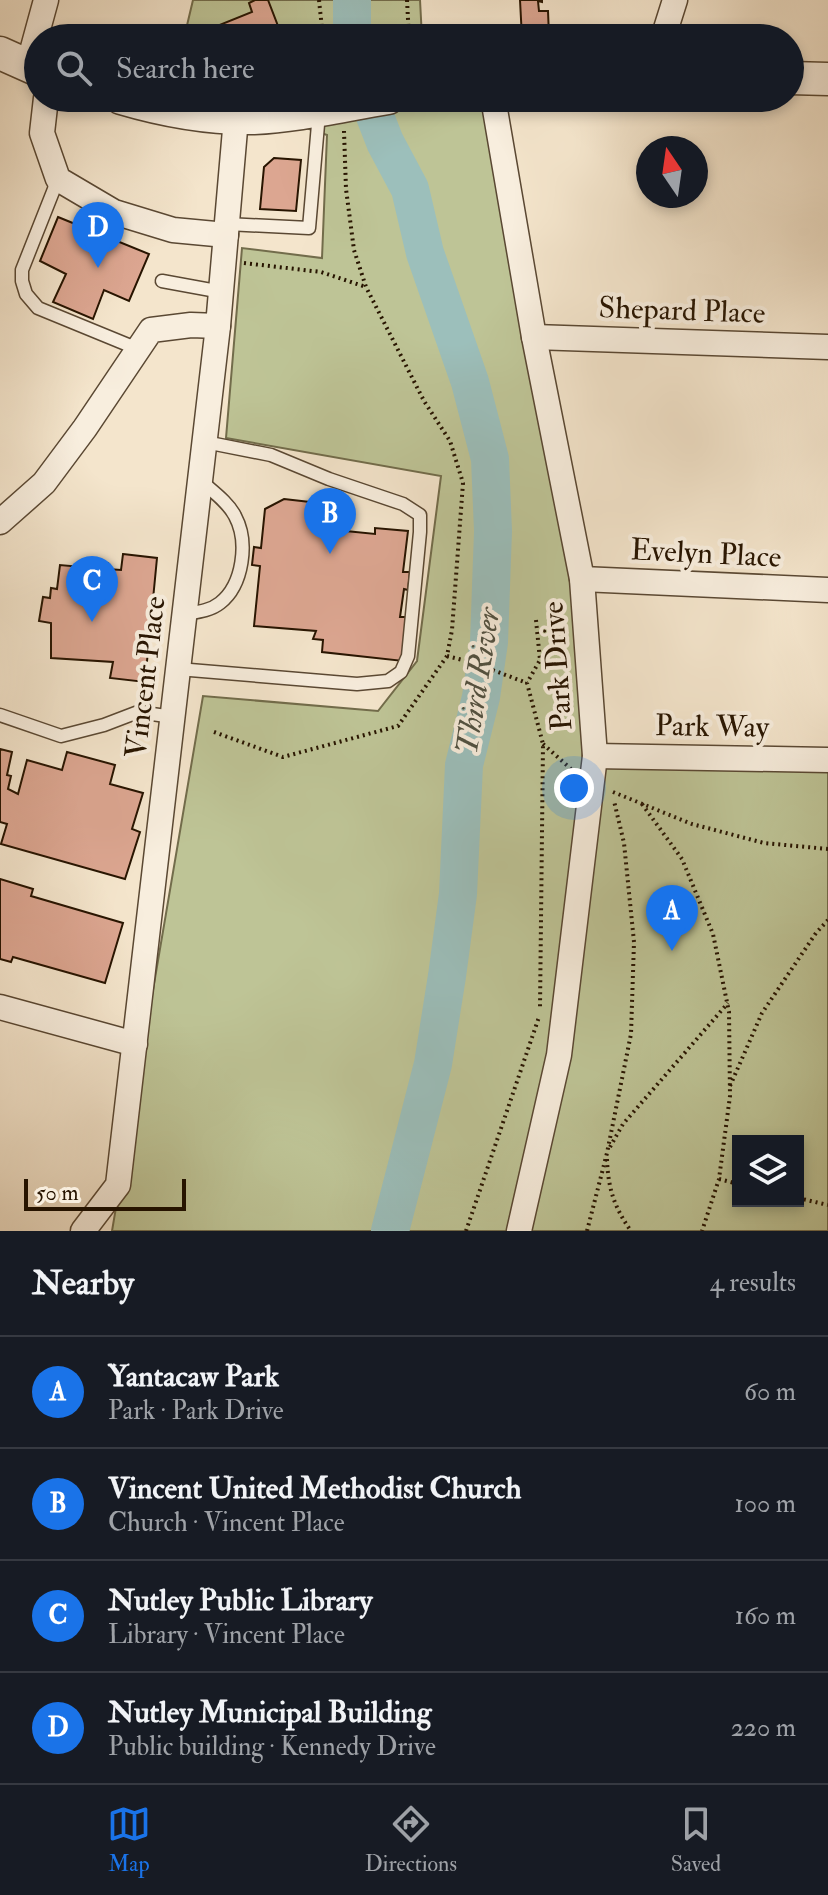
<!DOCTYPE html>
<html lang="en">
<head>
<meta charset="utf-8">
<style>
	:root { --surface:#171b24; --page:#20242c; --text:#f1f3f6; --muted:#9ea1a6; --line:#363941; --accent:#1a73e8 }
	body { margin:0; font-family:"IM FELL Double Pica",serif; background:var(--page); color:var(--text) }
	.controls { position:absolute; right:24px; bottom:24px; display:grid; overflow:hidden; border-radius:0px; box-shadow:0 4px 12px #0003 }
	.controls button { width:72px; height:72px; display:grid; place-items:center; padding:0; border:0; border-bottom:2px solid var(--line); background:var(--surface); color:var(--text); font:40px sans-serif }
	.compass { position:absolute; left:636px; top:136px; width:72px; height:72px; border-radius:50%; background:var(--surface); box-shadow:0 4px 12px #0003; rotate:347deg }
	.scale { position:absolute; left:24px; bottom:20px; width:162px; box-sizing:border-box; padding-left:8px; border:4px solid #271400; border-top:0; font-size:22px; line-height:28px; white-space:nowrap; color:#271400; -webkit-text-stroke:6px #f8eede; paint-order:stroke }
	.you { position:absolute; left:574px; top:788px; width:28px; height:28px; margin:-20px; border:6px solid #fff; border-radius:50%; background:#1a73e8; box-shadow:0 0 0 12px #1a73e833 }
	.badge { display:grid; place-items:center; width:52px; height:52px; border-radius:50%; background:var(--accent); color:#fff; font-size:26px; font-weight:700 }
	.pin { position:absolute; translate:-50% -66px; filter:drop-shadow(0 2px 4px #0008) }
	.pin::after { content:''; position:absolute; top:42px; width:28px; height:24px; background:inherit; clip-path:polygon(0 0,100% 0,50% 100%) }
	.list { margin:0; padding:0; list-style:none }
	h2 { display:flex; justify-content:space-between; align-items:center; height:104px; margin:0; padding:0 32px; font-size:34px }
	h2 small { font-size:26px; font-weight:400; color:var(--muted) }
	.list li { display:grid; grid-template-columns:52px 1fr auto; gap:24px; align-items:center; box-sizing:border-box; height:112px; padding:0 32px; border-top:2px solid var(--line) }
	.list b { display:block; font-size:30px; white-space:nowrap }
	.list p { margin:0; font-size:26px; white-space:nowrap; color:var(--muted) }
	.list em { font-size:26px; font-style:normal; color:var(--muted) }
	.icon { flex:none; width:44px; height:44px; fill:none; stroke:currentColor; stroke-width:2; stroke-linecap:round; stroke-linejoin:round }
	.map { position:relative; flex:none; width:828px; height:1231px; overflow:hidden }
	.search { position:absolute; background:var(--surface); box-shadow:0 4px 12px #0003; left:24px; right:24px; top:24px; height:88px; display:flex; align-items:center; gap:20px; box-sizing:border-box; padding:0 28px; border-radius:44px; color:var(--muted); font-size:30px }
	.sheet { height:552px; background:var(--surface) }
	nav { display:flex; justify-content:space-around; align-items:center; box-sizing:border-box; height:112px; border-top:2px solid var(--line); background:var(--surface); font-size:22px; color:var(--muted) }
	nav a { display:grid; justify-items:center; gap:4px }
	nav .on { color:var(--accent) }
	.map>svg:first-child { display:block }
	.green { fill:#bec496; stroke:#726c4b; stroke-width:2; fill-rule:evenodd }
	.lines { fill:none; stroke-linecap:round; stroke-linejoin:round }
	.river { stroke:#9cbfbb; stroke-width:38 }
	.building { fill:#dca691; stroke:#271400; stroke-width:2 }
	.service-casing { stroke:#5a4833; stroke-width:15 }
	.minor-casing { stroke:#5a4833; stroke-width:27 }
	.tertiary-casing { stroke:#5a4833; stroke-width:35 }
	.path { stroke:#271400; stroke-width:4; stroke-dasharray:2 4; stroke-linecap:butt }
	.service { stroke:#f8eede; stroke-width:12 }
	.minor { stroke:#f8eede; stroke-width:24 }
	.tertiary { stroke:#f8eede; stroke-width:32 }
	.labels { text-anchor:middle; stroke-width:8; stroke-linejoin:round; paint-order:stroke }
	.street-label { font-size:30px; fill:#271400; stroke:#f8eede }
	.water-label { font-size:32px; font-style:italic; fill:#505041; stroke:#f8eede }
</style>
</head>
<body>
<div class="map">
<svg width="828" height="1231" viewBox="0 0 828 1231">
	<rect width="100%" height="100%" fill="#f4e5cc"/>
	<filter id="stains"><feTurbulence type="fractalNoise" baseFrequency=".0025" numOctaves="4"/><feColorMatrix values="0 0 0 0 .2 0 0 0 0 .09 0 0 0 0 .02 0 0 0 .5 -.17"/></filter>
	<radialGradient id="worn" r=".72"><stop offset=".6" stop-color="#630" stop-opacity="0"/><stop offset="1" stop-color="#630" stop-opacity=".3"/></radialGradient>
	<g class="green">
		<polygon points="193,0 420,0 422,38 184,38"/>
		<path d="M216 98H424L425 108 492 98 608 756 828 761V1231H112L203 696 378 711 417 661 441 476 226 438 242 248 322 258 327 135ZM738 1141H798V1201H738Z"/>
	</g>
	<g class="lines">
		<g class="river">
			<polyline points="352,0 352,38"/>
			<polyline points="368,98 385,142 410,189 425,253 470,382 490,459 493,531 489,642 481,697 464,765 458,894 447,976 433,1064 390,1231"/>
		</g>
	</g>
	<g class="building">
		<polygon points="255,0 268,0 278,26 248,38 216,38 212,28 252,12 249,3"/>
		<polygon points="520,0 542,0 542,2 538,1 539,11 548,11 549,36 544,36 544,38 522,38"/>
		<polygon points="274,158 301,160 296,211 260,209 264,167"/>
		<polygon points="58,217 149,254 129,301 104,290 93,319 53,302 66,274 40,261"/>
		<polygon points="284,499 310,502 328,515 326,529 375,534 375,528 408,531 403,572 410,572 408,590 404,589 400,617 406,617 403,661 322,652 323,640 313,639 316,631 254,626 260,566 252,565 254,547 261,548 265,509"/>
		<polygon points="123,554 157,558 145,682 110,678 113,662 51,658 51,623 39,621 43,597 50,598 51,588 57,589 60,565 81,567 83,560 108,563 107,569 121,570"/>
		<polygon points="0,749 12,752 7,775 11,776 8,789 18,794 27,760 62,770 67,752 115,765 110,784 143,793 132,829 140,832 125,879 1,844 7,824 0,822"/>
		<polygon points="0,879 33,889 31,896 123,923 105,983 13,957 11,962 0,959"/>
	</g>
	<g class="lines">
		<defs>
			<g id="service">
				<polyline points="58,179 22,270 22,281 26,294 38,308 138,349"/>
				<polyline points="227,224 309,228 319,113"/>
				<polyline points="162,281 222,292"/>
				<path d="M185 614C197 612 210 611 220 603 243 585 249 542 235 516 228 502 212 491 200 480"/>
				<polyline points="178,669 357,684 388,681 401,672 408,656 420,532 420,515 403,504 329,479 271,455 205,442"/>
				<polyline points="0,715 61,736 104,725 138,712 173,717"/>
			</g>
			<g id="minor">
				<polyline points="663,38 675,0"/>
				<polyline points="28,66 46,0"/>
				<polyline points="46,98 42,133 58,179 114,212 173,230 226,235"/>
				<polyline points="493,98 534,337 582,579 595,756 559,1055 519,1231"/>
				<polyline points="534,337 828,347"/>
				<polyline points="0,522 44,483 85,428 151,330 191,325 218,326"/>
				<polyline points="582,579 828,590"/>
				<polyline points="595,756 828,760"/>
				<polyline points="0,1007 135,1044"/>
				<polyline points="83,1231 118,1185 218,326 236,118"/>
			</g>
			<g id="tertiary">
				<polyline points="0,53 38,70"/>
				<polyline points="790,78 828,79"/>
				<path d="M121 98C165 111 208 119 254 118 298 116 344 105 388 98"/>
			</g>
		</defs>
		<use href="#service" class="service-casing"/>
		<use href="#minor" class="minor-casing"/>
		<use href="#tertiary" class="tertiary-casing"/>
		<g class="path">
			<polyline points="319,0 323,38"/>
			<polyline points="407,0 409,38"/>
			<polyline points="244,263 321,272 366,287"/>
			<polyline points="536,620 540,660 527,683 543,744 540,1008"/>
			<polyline points="447,656 474,663 527,683"/>
			<polyline points="214,732 283,757 398,726 447,656 452,630 463,483 450,441 424,401 366,287 354,250 346,189 344,131"/>
			<polyline points="543,744 571,769"/>
			<polyline points="613,792 692,824 764,843 828,849"/>
			<polyline points="642,804 682,859 713,934 729,1012 730,1096 719,1179 702,1231"/>
			<polyline points="730,1086 762,1013 816,933 828,920"/>
			<polyline points="610,1147 623,1124 728,1003"/>
			<path d="M607 1159C608 1188 614 1207 631 1231"/>
			<polyline points="719,1179 738,1184"/>
			<polyline points="798,1198 828,1205"/>
			<polyline points="466,1231 539,1017"/>
			<polyline points="587,1231 607,1153 631,1034 634,942 624,843 614,801"/>
		</g>
		<use href="#service" class="service"/>
		<use href="#minor" class="minor"/>
		<use href="#tertiary" class="tertiary"/>
	</g>
	<g class="labels">
		<g class="street-label">
			<text transform="translate(682 310) rotate(2)" y="10">Shepard Place</text>
			<text transform="translate(706 553) rotate(3)" y="10">Evelyn Place</text>
			<text transform="translate(557 666) rotate(-94)" y="10">Park Drive</text>
			<text transform="translate(145 677) rotate(-83)" y="10">Vincent Place</text>
			<text transform="translate(712 726) rotate(1)" y="10">Park Way</text>
		</g>
		<g class="water-label">
			<text transform="translate(477 681) rotate(-81)" y="11">Third River</text>
		</g>
	</g>
	<rect width="100%" height="100%" filter="url(#stains)"/>
	<rect width="100%" height="100%" fill="url(#worn)"/>
</svg>
<div class="controls">
<button><svg class="icon" aria-label="layers" viewBox="0 0 24 24"><path d="M12 4l9 5-9 5-9-5zM3 14l9 5 9-5"/></svg></button>
</div>
<svg class="compass" viewBox="-18 -18 36 36"><path d="M0-13l5 13h-10z" fill="#e53935"/><path d="M0 13l5-13h-10z" fill="#9ea1a6"/></svg>
<div class="scale">50 m</div>
<div class="you"></div>
<div class="pin badge" style="left:672px;top:951px">A</div>
<div class="pin badge" style="left:330px;top:554px">B</div>
<div class="pin badge" style="left:92px;top:622px">C</div>
<div class="pin badge" style="left:98px;top:268px">D</div>
<div class="search"><svg class="icon" aria-label="search" viewBox="0 0 24 24"><circle cx="10" cy="10" r="6"/><path d="M15 15l6 6"/></svg>Search here</div>
</div>
<section class="sheet">
<h2>Nearby<small>4 results</small></h2>
<ul class="list">
<li><span class="badge">A</span><div><b>Yantacaw Park</b><p>Park · Park Drive</p></div><em>60 m</em></li>
<li><span class="badge">B</span><div><b>Vincent United Methodist Church</b><p>Church · Vincent Place</p></div><em>100 m</em></li>
<li><span class="badge">C</span><div><b>Nutley Public Library</b><p>Library · Vincent Place</p></div><em>160 m</em></li>
<li><span class="badge">D</span><div><b>Nutley Municipal Building</b><p>Public building · Kennedy Drive</p></div><em>220 m</em></li>
</ul>
</section>
<nav>
<a class="on"><svg class="icon" aria-label="map" viewBox="0 0 24 24"><path d="M3 6l6-2 6 2 6-2v14l-6 2-6-2-6 2zM9 4v14M15 6v14"/></svg>Map</a>
<a><svg class="icon" aria-label="directions" viewBox="0 0 24 24"><path d="M12 3l9 9-9 9-9-9zM9 14v-3h6M13 9l2 2-2 2"/></svg>Directions</a>
<a><svg class="icon" aria-label="saved" viewBox="0 0 24 24"><path d="M7 4h10v16l-5-4-5 4z"/></svg>Saved</a>
</nav>
</body>
</html>
